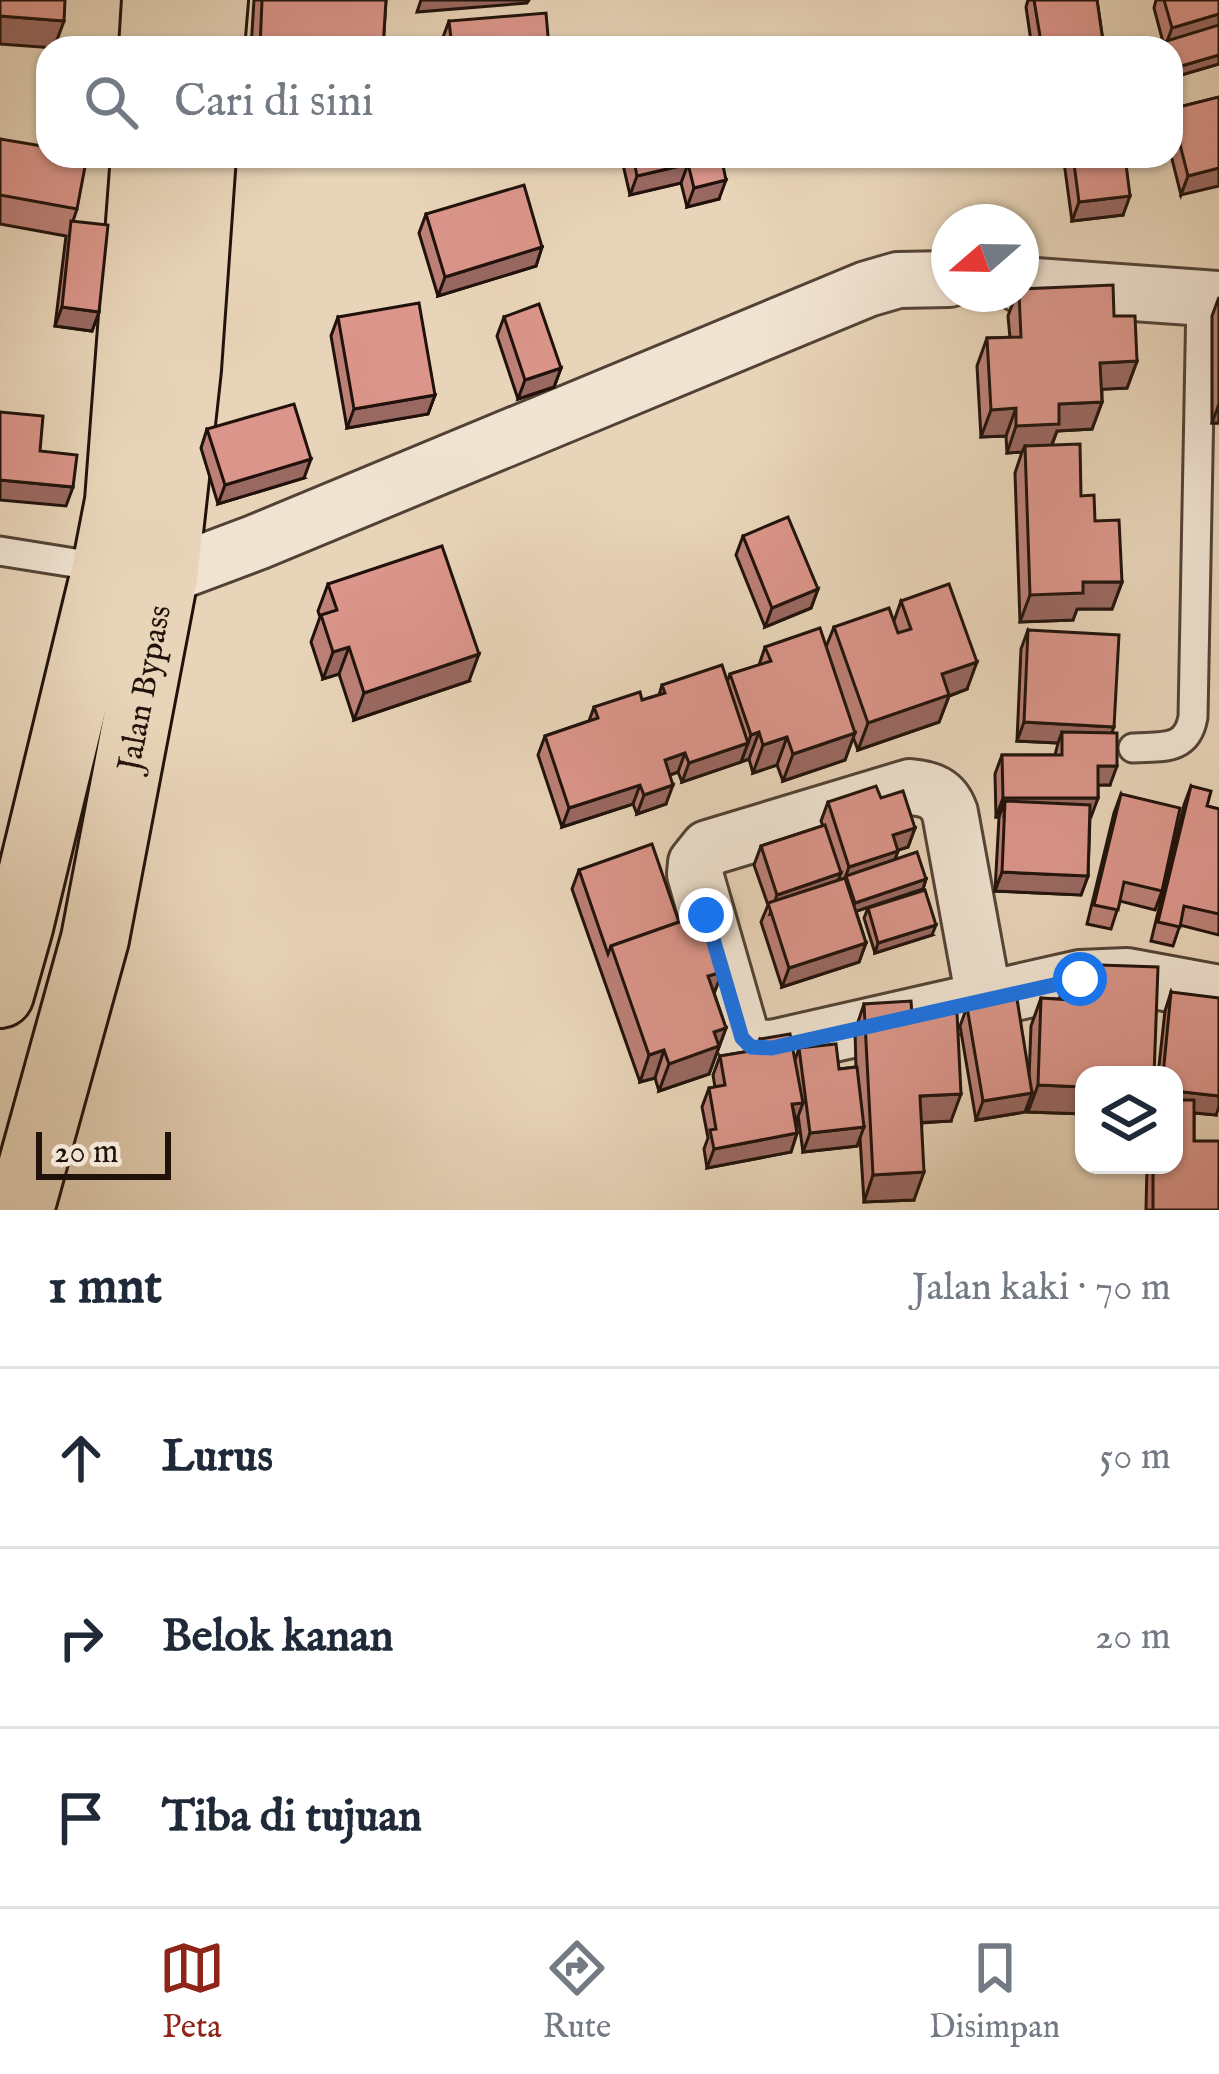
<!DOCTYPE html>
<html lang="id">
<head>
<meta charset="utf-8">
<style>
	:root { --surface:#fff; --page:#f2f2f3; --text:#1f2937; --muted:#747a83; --line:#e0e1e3; --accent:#8f2418 }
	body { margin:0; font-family:"IM FELL English",serif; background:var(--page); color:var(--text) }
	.controls { position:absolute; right:36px; bottom:36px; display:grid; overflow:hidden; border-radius:24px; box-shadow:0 3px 9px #0004 }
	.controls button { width:108px; height:108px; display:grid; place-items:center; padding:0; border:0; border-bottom:3px solid var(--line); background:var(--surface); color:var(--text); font:60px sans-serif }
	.compass { position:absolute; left:931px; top:204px; width:108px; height:108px; border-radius:50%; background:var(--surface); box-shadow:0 3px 9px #0004; rotate:250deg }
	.scale { position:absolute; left:36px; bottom:30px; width:135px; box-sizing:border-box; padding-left:12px; border:6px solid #20120b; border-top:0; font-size:33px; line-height:42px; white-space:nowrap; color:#20120b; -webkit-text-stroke:9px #f0e3d1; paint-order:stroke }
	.stop { position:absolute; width:36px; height:36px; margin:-27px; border:9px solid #1a73e8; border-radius:50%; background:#fff }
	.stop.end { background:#1a73e8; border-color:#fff; box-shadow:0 3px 12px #0008 }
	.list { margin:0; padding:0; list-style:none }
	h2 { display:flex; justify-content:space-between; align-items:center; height:156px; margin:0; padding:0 48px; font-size:51px }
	h2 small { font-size:39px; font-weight:400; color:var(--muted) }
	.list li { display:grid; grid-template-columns:78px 1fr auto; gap:36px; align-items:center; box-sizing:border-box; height:180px; padding:0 48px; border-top:3px solid var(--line) }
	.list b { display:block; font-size:45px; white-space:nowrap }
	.list em { font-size:39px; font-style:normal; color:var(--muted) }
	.icon { flex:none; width:66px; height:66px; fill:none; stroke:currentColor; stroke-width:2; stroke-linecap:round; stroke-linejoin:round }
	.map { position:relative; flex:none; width:1219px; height:1210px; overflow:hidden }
	.search { position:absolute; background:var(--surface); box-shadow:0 3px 9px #0004; left:36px; right:36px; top:36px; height:132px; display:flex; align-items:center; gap:30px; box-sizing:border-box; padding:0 42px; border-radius:36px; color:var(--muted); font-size:45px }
	.sheet { height:696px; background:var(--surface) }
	nav { display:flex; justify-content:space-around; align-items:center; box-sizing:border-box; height:168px; border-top:3px solid var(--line); background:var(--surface); font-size:33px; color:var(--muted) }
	nav a { display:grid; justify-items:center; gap:6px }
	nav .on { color:var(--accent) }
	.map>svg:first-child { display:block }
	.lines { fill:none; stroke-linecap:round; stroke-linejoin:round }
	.lane-casing { stroke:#524236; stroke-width:33 }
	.street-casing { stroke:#524236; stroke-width:60 }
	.highway-casing { stroke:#20120b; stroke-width:72 }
	.lane { stroke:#f0e3d1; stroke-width:27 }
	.street { stroke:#f0e3d1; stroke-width:54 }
	.highway { stroke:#e8d4b8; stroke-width:66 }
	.wall { fill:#bc8077; stroke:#20120b; stroke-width:3 }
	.shaded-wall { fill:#996861; stroke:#20120b; stroke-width:3 }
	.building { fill:#db958a; stroke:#20120b; stroke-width:3 }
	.route { stroke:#1a73e8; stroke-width:15 }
	.labels { text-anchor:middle; stroke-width:10; stroke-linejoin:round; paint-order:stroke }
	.street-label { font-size:33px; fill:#20120b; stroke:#f0e3d1 }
</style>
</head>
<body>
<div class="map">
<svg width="1219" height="1210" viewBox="0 0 1219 1210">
	<rect width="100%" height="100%" fill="#e8d4b8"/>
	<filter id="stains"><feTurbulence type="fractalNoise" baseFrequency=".00167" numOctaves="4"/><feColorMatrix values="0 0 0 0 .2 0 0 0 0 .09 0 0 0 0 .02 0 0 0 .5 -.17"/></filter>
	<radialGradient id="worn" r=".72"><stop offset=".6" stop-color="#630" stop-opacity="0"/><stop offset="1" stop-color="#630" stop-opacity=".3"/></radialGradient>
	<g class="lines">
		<defs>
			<g id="lane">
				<polyline points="0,551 106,568"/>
				<path d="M1133 748C1161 746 1187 752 1193 717L1201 299"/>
			</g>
			<g id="street">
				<polyline points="1021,285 1219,299"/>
				<polyline points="164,577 257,542 867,289 898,280 949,279"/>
				<path d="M984 999 950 813C943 793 930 789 910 787L708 848 696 863 695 874 742 1038 751 1047 772 1048 1080 978 1127 976 1219 993"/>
			</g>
			<g id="highway">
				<polyline points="153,48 156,0"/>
				<polyline points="210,48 214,0"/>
				<polyline points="0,994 19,927 106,568 119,501 145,156"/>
				<path id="s1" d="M20 1210 95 939 164 577 187 369 202 156"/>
			</g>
		</defs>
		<use href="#lane" class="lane-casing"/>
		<use href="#street" class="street-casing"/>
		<use href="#highway" class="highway-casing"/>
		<use href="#lane" class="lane"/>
		<use href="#street" class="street"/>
		<use href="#highway" class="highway"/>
	</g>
	<g class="wall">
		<polygon points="254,0 386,0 383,48 251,48"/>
		<polygon points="1028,0 1097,0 1104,48 1032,48 1026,7"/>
		<polygon points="1156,0 1219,0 1219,64 1171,78 1171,48 1158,48 1160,43 1163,42 1154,8"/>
		<polygon points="449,21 549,48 443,48 442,40"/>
		<polygon points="1219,97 1181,195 1171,155 1171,109"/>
		<polygon points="0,139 77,209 73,221 99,312 92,331 55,326 66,236 0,224"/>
		<polygon points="621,156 721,156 719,199 687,207 681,183 630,195"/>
		<polygon points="1067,156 1125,156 1123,215 1072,221 1064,162"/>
		<polygon points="426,214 542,247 536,266 438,296 419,233"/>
		<polygon points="1016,294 1114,316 1137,361 1127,388 1102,389 1102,402 1092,429 1057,431 1052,445 1095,521 1122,582 1112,609 1077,609 1073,620 1020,622 1015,473 1022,452 1007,453 1006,436 981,437 977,366 987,338 1010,338 1008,316"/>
		<polygon points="1219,297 1219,423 1212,423 1212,316"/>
		<polygon points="338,317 435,395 428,414 347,428 331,336"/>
		<polygon points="504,317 561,368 554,387 518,399 497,336"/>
		<polygon points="207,429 304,478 218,504 201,448"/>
		<polygon points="743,536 818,589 811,608 765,627 736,555"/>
		<polygon points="328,584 469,681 354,720 339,674 323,679 311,642 320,617 318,611"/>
		<polygon points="901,601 967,689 949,696 939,722 858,750 853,737 845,760 783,781 777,765 753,773 749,759 682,782 678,772 670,775 666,804 637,814 633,804 562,827 538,755 545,736 589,721 594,707 642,700 659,695 662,685 727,682 730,674 759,665 765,647 826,647 834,627 894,621"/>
		<polygon points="1028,630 1112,733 1110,785 1098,785 1098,798 1090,817 1088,876 1081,895 995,891 999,817 996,817 995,774 1002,755 1055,755 1058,743 1017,741 1021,649"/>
		<polygon points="1191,786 1207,806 1219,809 1219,935 1180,925 1173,946 1151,941 1184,805"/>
		<polygon points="1121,794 1162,891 1155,910 1120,901 1111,929 1087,924 1114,813"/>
		<polygon points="881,798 915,828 908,847 898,850 895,860 926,879 923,889 856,911 866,943 859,962 782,987 761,922 768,905 754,865 761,846 823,826 821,821 828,802"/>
		<polygon points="579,870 679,922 722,972 714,993 726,1028 709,1074 659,1091 655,1078 640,1082 572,889"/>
		<polygon points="868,908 932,935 875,953 864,918"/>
		<polygon points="1070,964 1084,1075 1084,1114 1028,1112 1028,1101 1025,1112 976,1120 960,1026 967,1007 1029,1079 1031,1026 1041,998 1060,999 1060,991"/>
		<polygon points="1171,992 1216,1115 1194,1113 1194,1141 1219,1210 1146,1210 1147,1165 1174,1165 1174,1075 1158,1075 1165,1011"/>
		<polygon points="864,1004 912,1015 951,1121 922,1123 914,1200 864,1202 860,1138 857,1146 803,1152 798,1115 796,1122 797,1133 791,1152 707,1168 704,1149 708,1138 702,1107 709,1088 715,1087 713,1075 720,1056 756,1050 760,1039 795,1060 799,1048 839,1069 856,1067 855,1031"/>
	</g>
	<g class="shaded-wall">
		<polygon points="421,0 529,0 527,3 417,12"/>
		<polygon points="1219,14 1219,31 1165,47 1172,28"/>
		<polygon points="0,16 64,21 54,48 0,44"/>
		<polygon points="1219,55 1219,64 1171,78 1171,69"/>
		<polygon points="688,164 681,183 630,195 637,176"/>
		<polygon points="1219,168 1219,186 1181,195 1188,176"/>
		<polygon points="726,180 719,199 687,207 694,188"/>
		<polygon points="1130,196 1123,215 1072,221 1079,202"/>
		<polygon points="542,247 536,266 438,296 445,277"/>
		<polygon points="62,307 99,312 92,331 55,326"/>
		<polygon points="1137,361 1127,388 1090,390 1100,363"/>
		<polygon points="561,368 554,387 518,399 525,380"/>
		<polygon points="435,395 428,414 347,428 354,409"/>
		<polygon points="1102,402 1092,429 1057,431 1049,451 1025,446 1022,452 1007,453 1016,426 1059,404"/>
		<polygon points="1219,404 1219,423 1212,423"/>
		<polygon points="1016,408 1006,436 981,437 991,410"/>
		<polygon points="311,459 304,478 218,504 225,485"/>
		<polygon points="0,480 73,487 66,506 0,500"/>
		<polygon points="1083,582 1122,582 1112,609 1077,609 1073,620 1020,622 1030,595"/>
		<polygon points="818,589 811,608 765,627 772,608"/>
		<polygon points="349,647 339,674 323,679 333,652"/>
		<polygon points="479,654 469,681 354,720 364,693"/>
		<polygon points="977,662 967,689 949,696 939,722 858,750 868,723 942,674"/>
		<polygon points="1024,722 1114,727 1107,746 1062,732 1058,743 1017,741"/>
		<polygon points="759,732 749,759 741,762 751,735"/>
		<polygon points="855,733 845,760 783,781 793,754"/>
		<polygon points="787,737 777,765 753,773 763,745"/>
		<polygon points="748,743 741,762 682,782 689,763"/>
		<polygon points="685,753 678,772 658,779 665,760"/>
		<polygon points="1098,766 1117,766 1110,785 1091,785"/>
		<polygon points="640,785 633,804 562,827 569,808"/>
		<polygon points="673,785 666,804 637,814 644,795"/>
		<polygon points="1003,798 1098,798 1091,817 1004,817 1005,801 999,817 996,817"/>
		<polygon points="915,828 908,847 886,854 893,835"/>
		<polygon points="898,851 891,870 842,886 849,867"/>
		<polygon points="1002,872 1088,876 1081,895 995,891"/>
		<polygon points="841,873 834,892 770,914 777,895"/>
		<polygon points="926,879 923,889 851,913 855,903"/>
		<polygon points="936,925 932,935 875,953 878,943"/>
		<polygon points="866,943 859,962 782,987 789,968"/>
		<polygon points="722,972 712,999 708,976"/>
		<polygon points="726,1028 709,1074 659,1091 669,1064 714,1032"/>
		<polygon points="664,1050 655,1078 640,1082 649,1055"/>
		<polygon points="1038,1085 1084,1087 1084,1114 1028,1112"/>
		<polygon points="1174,1091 1219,1096 1219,1107 1216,1115 1174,1111"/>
		<polygon points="1032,1093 1025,1112 976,1120 983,1101"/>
		<polygon points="961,1094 951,1121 910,1123 920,1096"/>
		<polygon points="803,1103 796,1122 792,1104"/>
		<polygon points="864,1127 857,1146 803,1152 810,1133"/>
		<polygon points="797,1133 791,1152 707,1168 714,1149"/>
		<polygon points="924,1172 914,1200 864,1202 873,1175"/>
	</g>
	<g class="building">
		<polygon points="0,0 65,0 64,21 0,16"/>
		<polygon points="262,0 386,0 383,48 260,48"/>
		<polygon points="1034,0 1097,0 1104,48 1042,48"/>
		<polygon points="1164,0 1219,0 1219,14 1172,28"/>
		<polygon points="546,13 549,48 452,48 449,21"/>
		<polygon points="1219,25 1219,55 1171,69 1171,48 1162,48 1160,43"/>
		<polygon points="1219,97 1219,168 1188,176 1171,109"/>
		<polygon points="0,139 48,147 48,156 87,156 77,209 0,195"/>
		<polygon points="633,156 721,156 726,180 694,188 688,164 637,176"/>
		<polygon points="1073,156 1125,156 1130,196 1079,202"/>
		<polygon points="524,185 542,247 445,277 426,214"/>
		<polygon points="71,221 108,225 99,312 62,307"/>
		<polygon points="1113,285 1114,316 1135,316 1137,361 1100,363 1102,402 1059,404 1059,424 1016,426 1016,408 991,410 987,338 1021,337 1019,294 1021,294 1021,289"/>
		<polygon points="419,303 435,395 354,409 338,317"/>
		<polygon points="539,304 561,368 525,380 504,317"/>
		<polygon points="294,404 311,459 225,485 207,429"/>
		<polygon points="0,412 43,416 40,451 77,455 73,487 0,480"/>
		<polygon points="1080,444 1081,496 1094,495 1095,521 1119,520 1122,582 1083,582 1083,593 1030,595 1025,446"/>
		<polygon points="788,517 818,589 772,608 743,536"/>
		<polygon points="442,546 479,654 364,693 349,647 333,652 321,615 337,610 328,584"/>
		<polygon points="949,584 977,662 942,674 949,695 868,723 834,627 889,608 898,633 911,629 901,601"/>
		<polygon points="820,628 855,733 793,754 787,737 763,745 759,732 751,735 730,674 771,661 765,647"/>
		<polygon points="1028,630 1119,635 1114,727 1024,722"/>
		<polygon points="722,665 748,743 689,763 685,753 665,760 673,785 644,795 640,785 569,808 545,736 598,718 594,707 640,692 642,700 665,693 662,685"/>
		<polygon points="1062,732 1117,733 1117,766 1098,766 1098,798 1003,798 1002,755 1062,755"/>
		<polygon points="876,786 881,798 903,791 915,828 893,835 898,851 849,867 828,802"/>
		<polygon points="1191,786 1211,791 1207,806 1219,809 1219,914 1184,906 1180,927 1158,922"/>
		<polygon points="1121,794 1180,808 1162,891 1124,882 1118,910 1094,905"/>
		<polygon points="1005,801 1090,805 1088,876 1002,872"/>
		<polygon points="825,825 841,873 777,895 761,846"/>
		<polygon points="652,844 679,922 611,946 608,954 579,870"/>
		<polygon points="917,852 926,879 855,903 846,876"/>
		<polygon points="845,878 866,943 789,968 768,903"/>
		<polygon points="925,890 936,925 878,943 868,908"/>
		<polygon points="702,914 722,972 708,976 726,1028 714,1032 719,1046 669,1064 664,1050 649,1055 611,946"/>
		<polygon points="1070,964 1158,967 1154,1075 1084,1075 1084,1087 1038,1085 1041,998 1069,1000"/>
		<polygon points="1171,992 1219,998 1219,1096 1174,1091 1174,1075 1163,1075"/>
		<polygon points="1017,999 1032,1093 983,1101 967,1007"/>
		<polygon points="911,1001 912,1015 957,1013 961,1094 920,1096 924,1172 873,1175 864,1004"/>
		<polygon points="790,1034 803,1103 792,1104 797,1133 714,1149 710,1130 716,1129 709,1088 725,1085 720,1056 762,1049 760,1039"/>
		<polygon points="836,1044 839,1069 857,1067 864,1127 810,1133 799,1048"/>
		<polygon points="1174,1100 1194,1100 1194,1141 1219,1141 1219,1210 1153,1210 1153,1165 1174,1165"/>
	</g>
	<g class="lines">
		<polyline class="route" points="706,915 742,1038 751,1047 772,1048 1080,979"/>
	</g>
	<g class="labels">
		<g class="street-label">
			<text dy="12" stroke="none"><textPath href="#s1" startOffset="537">Jalan Bypass</textPath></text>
		</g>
	</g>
	<rect width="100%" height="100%" filter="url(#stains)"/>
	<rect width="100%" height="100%" fill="url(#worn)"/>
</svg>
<div class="controls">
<button><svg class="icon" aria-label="layers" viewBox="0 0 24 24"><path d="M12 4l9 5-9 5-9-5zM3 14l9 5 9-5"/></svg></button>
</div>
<svg class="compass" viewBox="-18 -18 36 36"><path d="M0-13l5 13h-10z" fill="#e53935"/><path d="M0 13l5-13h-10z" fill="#747a83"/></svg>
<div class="scale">20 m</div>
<div class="stop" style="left:1080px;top:979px"></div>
<div class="stop end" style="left:706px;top:915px"></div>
<div class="search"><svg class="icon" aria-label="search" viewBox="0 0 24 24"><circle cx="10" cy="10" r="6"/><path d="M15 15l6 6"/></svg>Cari di sini</div>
</div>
<section class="sheet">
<h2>1 mnt<small>Jalan kaki · 70 m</small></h2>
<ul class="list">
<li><svg class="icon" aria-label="ahead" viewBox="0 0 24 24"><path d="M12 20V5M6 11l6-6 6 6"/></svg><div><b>Lurus</b></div><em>50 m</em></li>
<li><svg class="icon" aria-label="right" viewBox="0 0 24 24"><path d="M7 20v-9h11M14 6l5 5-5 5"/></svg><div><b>Belok kanan</b></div><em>20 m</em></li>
<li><svg class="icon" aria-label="arrive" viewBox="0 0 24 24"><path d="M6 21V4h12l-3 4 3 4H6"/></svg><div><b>Tiba di tujuan</b></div></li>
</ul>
</section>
<nav>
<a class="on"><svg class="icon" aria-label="map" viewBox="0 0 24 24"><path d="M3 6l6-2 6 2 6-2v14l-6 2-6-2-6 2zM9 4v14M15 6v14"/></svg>Peta</a>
<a><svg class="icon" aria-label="directions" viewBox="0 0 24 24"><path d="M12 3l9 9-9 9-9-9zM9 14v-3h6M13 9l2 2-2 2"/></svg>Rute</a>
<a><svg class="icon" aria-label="saved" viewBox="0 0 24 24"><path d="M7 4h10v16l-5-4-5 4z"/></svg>Disimpan</a>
</nav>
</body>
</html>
